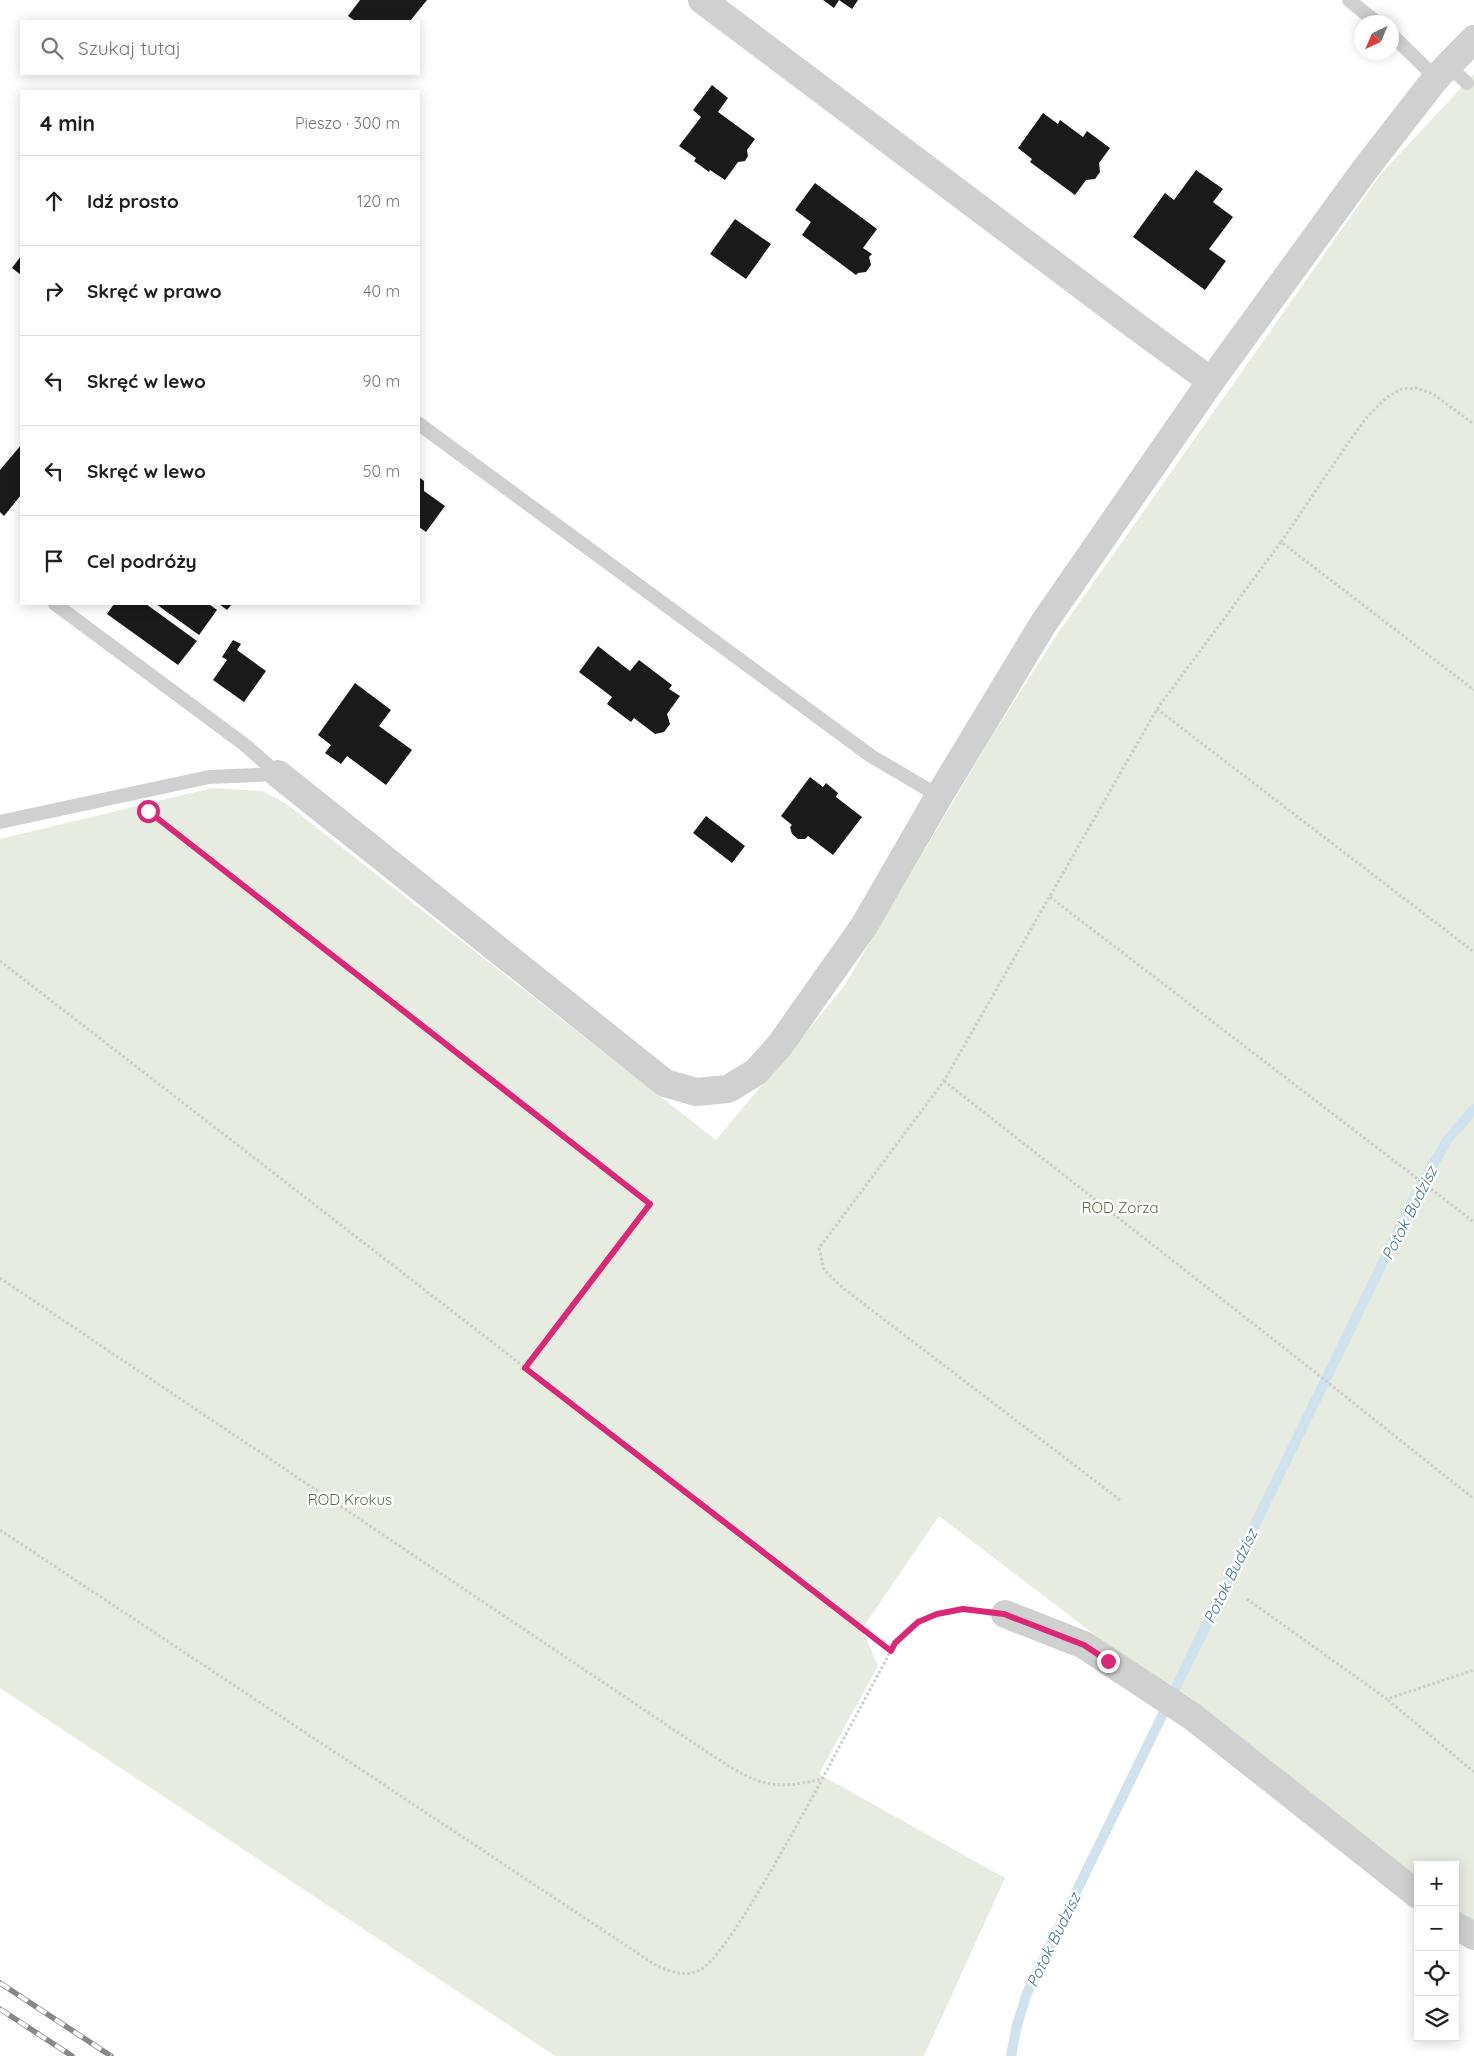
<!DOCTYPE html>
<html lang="pl">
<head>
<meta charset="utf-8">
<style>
	:root { --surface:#fff; --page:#f2f2f2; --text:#202124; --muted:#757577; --line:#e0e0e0 }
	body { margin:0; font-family:Quicksand,sans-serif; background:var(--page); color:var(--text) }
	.controls { position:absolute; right:15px; bottom:15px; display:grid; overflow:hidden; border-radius:0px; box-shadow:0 2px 12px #0003 }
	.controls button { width:45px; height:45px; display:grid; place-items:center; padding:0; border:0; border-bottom:1px solid var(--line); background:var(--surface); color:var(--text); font:25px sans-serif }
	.compass { position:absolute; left:1354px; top:15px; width:45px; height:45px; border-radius:50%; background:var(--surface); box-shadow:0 2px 12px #0003; rotate:224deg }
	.stop { position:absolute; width:15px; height:15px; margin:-11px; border:4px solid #db2777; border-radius:50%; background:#fff }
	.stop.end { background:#db2777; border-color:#fff; box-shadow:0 1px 5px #0008 }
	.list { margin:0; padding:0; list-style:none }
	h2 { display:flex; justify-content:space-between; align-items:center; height:65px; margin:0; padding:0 20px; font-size:21px }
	h2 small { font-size:16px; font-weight:400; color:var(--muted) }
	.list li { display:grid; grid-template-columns:32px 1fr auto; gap:15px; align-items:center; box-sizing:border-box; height:90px; padding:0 20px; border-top:1px solid var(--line) }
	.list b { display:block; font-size:19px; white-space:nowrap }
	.list em { font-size:16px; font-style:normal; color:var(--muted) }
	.icon { flex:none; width:28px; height:28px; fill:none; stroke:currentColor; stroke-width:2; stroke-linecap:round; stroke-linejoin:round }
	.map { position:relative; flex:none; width:1474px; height:2056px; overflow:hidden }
	.search { position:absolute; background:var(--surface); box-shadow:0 2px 12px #0003; left:20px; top:20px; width:400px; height:55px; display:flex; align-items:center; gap:12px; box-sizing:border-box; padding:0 18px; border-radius:0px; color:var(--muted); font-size:19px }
	.panel { position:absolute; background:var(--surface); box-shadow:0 2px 12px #0003; left:20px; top:90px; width:400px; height:515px; border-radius:0px }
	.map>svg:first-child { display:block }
	.green { fill:#e6ecdf }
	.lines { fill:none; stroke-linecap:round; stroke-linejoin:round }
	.stream { stroke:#cfe2ee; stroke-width:10 }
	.building { fill:#1a1a1a }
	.path { stroke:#cdcdcd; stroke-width:3; stroke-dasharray:2.5 2.5; stroke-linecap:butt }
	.lane { stroke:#d0d0d0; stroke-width:14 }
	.street { stroke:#d0d0d0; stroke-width:28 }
	.rail-casing { stroke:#888; stroke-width:5.5 }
	.rail { stroke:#fff; stroke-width:4; stroke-dasharray:11; stroke-linecap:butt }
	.route { stroke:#db2777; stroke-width:6 }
	.labels { text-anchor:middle; stroke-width:5; stroke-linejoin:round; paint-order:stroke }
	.park-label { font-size:15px; fill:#56703f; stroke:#fff }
	.water-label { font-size:16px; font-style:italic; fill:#3f7597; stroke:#fff }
</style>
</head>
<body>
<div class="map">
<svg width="1474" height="2056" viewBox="0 0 1474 2056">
	<rect width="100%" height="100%" fill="#fff"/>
	<polygon class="green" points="1474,74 1474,1919 1466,1918 1455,1910 1455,1865 1418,1865 1418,1881 939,1516 862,1629 878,1666 819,1774 1005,1878 924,2056 555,2056 0,1688 0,839 212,788 262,791 285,803 716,1140 843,988 992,736 1056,636 1380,175"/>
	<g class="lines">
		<polyline class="stream" points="1011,2056 1017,2025 1027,1993 1417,1192 1448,1139 1474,1109"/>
	</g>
	<g class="building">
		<polygon points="360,0 427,0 410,21 355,21 348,16"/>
		<polygon points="823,0 858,0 852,9 839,0 834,8"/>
		<polygon points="712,85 728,98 718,112 755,139 747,150 748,156 745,161 738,162 725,180 710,170 709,172 694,161 696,158 679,146 701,117 693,110"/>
		<polygon points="1043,113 1058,124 1060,120 1083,137 1087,131 1110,148 1099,163 1100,172 1095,179 1086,180 1075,195 1030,162 1032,159 1018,148"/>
		<polygon points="1196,170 1223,189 1213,202 1233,217 1209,249 1226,261 1205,290 1133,237 1165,193 1174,200"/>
		<polygon points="815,183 877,229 863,248 872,254 869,257 871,265 866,272 858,273 856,275 802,235 811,222 795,210"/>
		<polygon points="735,219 771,244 746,279 710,254"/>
		<polygon points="21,256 21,275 12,268"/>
		<polygon points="21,445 21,495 4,516 0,512 0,470"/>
		<polygon points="419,477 424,481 424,491 445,506 426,532 419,527"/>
		<polygon points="114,604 146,604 197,641 178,665 107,614"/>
		<polygon points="156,604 209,604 217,610 199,635"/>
		<polygon points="219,604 232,604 227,610"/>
		<polygon points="233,640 241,644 237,650 266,671 244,702 213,680 227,660 222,657"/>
		<polygon points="598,646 630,671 639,660 672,685 669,689 680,696 667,714 670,724 664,732 655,734 634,718 631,722 607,704 612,697 579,672"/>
		<polygon points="355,683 391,710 379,726 412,750 386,785 347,756 341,764 325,753 331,745 318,735"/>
		<polygon points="810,777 823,787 826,783 838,793 836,797 862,817 833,855 808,836 805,839 798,839 792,834 790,827 792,825 781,816"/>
		<polygon points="706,816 745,846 732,863 693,833"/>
	</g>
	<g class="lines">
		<g class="path">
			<polyline points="1281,542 1344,449 1367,417 1386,398 1401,389 1416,388 1433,394 1474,424"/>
			<polyline points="1157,709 1474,952"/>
			<polyline points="152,814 650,1204 525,1368"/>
			<polyline points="1050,897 1474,1222"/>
			<polyline points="0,961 891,1651"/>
			<polyline points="944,1081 1311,1369 1474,1499"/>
			<path d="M0 1278 716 1758C759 1785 772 1791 822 1779L895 1643 918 1622 937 1614 963 1609 974 1611"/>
			<polyline points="1120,1500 843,1288 824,1270 819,1248 944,1081 1157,709 1281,542 1474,690"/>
			<path d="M0 1530 657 1966C670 1971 683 1977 698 1971 727 1959 802 1814 822 1780"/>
			<polyline points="1247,1599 1387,1699 1474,1670"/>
			<polyline points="1388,1700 1474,1772"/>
		</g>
		<g class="lane">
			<polyline points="1349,0 1376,22"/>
			<polyline points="1392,35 1436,78"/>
			<polyline points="1449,66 1467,83"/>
			<polyline points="419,424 871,756 939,796"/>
			<polyline points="55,604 245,745 278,774"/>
			<polyline points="0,822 209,777 278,774"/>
		</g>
		<g class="street">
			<polyline points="702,0 1133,324 1211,381"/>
			<polyline points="278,774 665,1083 696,1092 728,1089 756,1072 780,1045 864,926 939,796 1043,624 1211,381 1366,168 1436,78 1474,39"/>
			<polyline points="1005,1614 1084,1645 1193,1717 1418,1895"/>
			<polyline points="1455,1925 1474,1936"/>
		</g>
		<defs>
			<g id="rail">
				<polyline points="0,1983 111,2056"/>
				<polyline points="0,2009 72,2056"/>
			</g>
		</defs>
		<use href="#rail" class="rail-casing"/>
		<use href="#rail" class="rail"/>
	</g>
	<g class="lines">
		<polyline class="route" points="148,811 650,1204 525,1368 891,1651 895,1643 918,1622 937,1614 963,1609 1004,1614 1084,1645 1108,1661"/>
	</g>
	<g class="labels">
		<g class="park-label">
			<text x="1120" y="1213">ROD Zorza</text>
			<text x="350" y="1505">ROD Krokus</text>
		</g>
		<g class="water-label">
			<text transform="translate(1409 1213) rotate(-63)" y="6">Potok Budzisz</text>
			<text transform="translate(1230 1576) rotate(-64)" y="6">Potok Budzisz</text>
			<text transform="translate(1053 1940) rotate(-64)" y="6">Potok Budzisz</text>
		</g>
	</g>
</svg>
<div class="controls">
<button>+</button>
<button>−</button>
<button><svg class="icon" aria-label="locate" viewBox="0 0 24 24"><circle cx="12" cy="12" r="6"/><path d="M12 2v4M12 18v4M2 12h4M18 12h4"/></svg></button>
<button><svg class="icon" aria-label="layers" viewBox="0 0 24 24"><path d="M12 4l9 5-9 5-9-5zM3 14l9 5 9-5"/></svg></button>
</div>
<svg class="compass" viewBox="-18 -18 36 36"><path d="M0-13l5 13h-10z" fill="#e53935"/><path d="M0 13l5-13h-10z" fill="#757577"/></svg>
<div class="stop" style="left:148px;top:811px"></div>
<div class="stop end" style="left:1108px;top:1661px"></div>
<div class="search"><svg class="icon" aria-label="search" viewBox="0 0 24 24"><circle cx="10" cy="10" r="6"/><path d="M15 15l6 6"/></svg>Szukaj tutaj</div>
<section class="panel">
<h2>4 min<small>Pieszo · 300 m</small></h2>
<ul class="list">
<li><svg class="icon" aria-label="ahead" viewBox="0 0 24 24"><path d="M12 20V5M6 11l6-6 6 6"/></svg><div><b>Idź prosto</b></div><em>120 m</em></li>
<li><svg class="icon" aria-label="right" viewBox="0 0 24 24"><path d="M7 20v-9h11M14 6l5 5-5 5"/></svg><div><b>Skręć w prawo</b></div><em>40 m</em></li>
<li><svg class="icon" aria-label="left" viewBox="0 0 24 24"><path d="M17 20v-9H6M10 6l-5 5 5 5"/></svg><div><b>Skręć w lewo</b></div><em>90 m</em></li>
<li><svg class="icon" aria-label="left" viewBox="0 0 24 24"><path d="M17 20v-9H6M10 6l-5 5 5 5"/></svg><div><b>Skręć w lewo</b></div><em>50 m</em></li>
<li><svg class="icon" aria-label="arrive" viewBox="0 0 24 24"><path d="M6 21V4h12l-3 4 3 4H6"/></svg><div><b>Cel podróży</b></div></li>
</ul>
</section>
</div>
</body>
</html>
